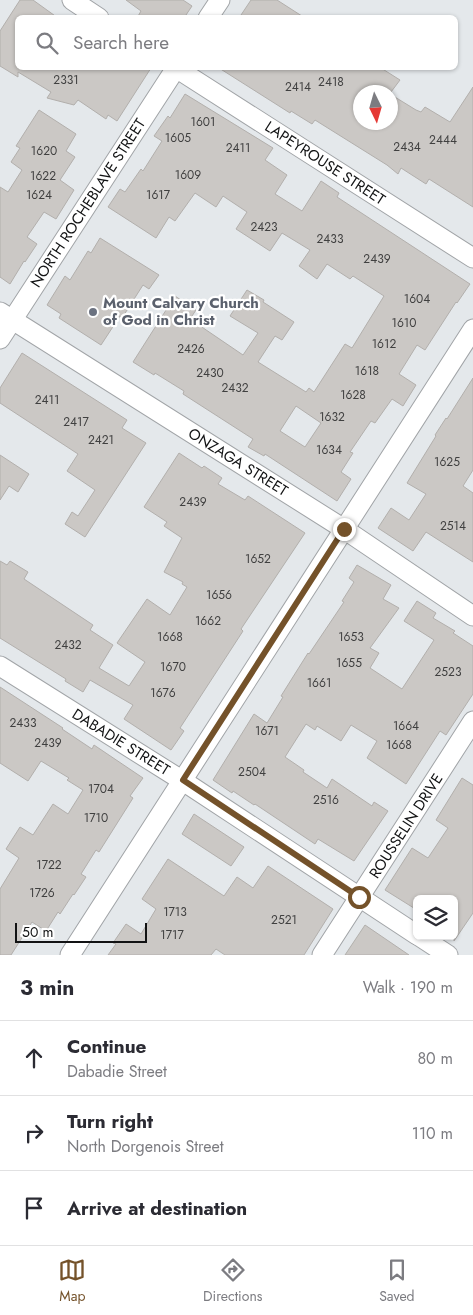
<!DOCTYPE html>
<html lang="en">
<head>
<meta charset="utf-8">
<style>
	:root { --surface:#fff; --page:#f7f7f7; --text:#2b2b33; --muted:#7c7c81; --line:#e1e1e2; --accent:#74522a }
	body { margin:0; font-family:Jost,sans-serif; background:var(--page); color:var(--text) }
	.controls { position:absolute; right:15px; bottom:15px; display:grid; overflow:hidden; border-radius:8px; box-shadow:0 1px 4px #0004 }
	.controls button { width:45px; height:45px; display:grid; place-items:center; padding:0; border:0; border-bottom:1px solid var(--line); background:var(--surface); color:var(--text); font:25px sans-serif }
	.compass { position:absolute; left:353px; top:85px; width:45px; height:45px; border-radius:50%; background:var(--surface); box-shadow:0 1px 4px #0004; rotate:175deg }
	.scale { position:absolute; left:15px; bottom:12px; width:132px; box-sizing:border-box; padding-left:5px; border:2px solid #121314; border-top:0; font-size:14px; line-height:18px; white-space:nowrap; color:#121314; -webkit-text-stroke:4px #fff; paint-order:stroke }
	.stop { position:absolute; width:15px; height:15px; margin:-11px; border:4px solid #74522a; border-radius:50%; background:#fff }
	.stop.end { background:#74522a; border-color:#fff; box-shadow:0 1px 5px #0008 }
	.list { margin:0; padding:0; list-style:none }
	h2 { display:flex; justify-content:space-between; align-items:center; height:65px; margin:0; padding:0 20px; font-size:21px }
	h2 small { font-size:16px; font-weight:400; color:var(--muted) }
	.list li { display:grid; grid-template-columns:32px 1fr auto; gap:15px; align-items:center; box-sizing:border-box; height:75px; padding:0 20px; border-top:1px solid var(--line) }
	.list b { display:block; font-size:19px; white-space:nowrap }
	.list p { margin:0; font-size:16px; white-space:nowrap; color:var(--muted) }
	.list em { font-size:16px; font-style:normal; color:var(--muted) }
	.icon { flex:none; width:28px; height:28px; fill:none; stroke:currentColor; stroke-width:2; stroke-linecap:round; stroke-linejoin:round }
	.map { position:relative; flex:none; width:473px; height:955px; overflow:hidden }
	.search { position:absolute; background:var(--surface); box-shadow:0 1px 4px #0004; left:15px; right:15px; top:15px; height:55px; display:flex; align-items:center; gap:12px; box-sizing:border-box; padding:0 18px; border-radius:8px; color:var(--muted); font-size:19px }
	.sheet { height:290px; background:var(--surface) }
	nav { display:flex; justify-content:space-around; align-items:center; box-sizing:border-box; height:70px; border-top:1px solid var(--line); background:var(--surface); font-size:14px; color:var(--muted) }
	nav a { display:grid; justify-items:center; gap:2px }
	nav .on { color:var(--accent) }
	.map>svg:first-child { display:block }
	.building { fill:#cbc8c5; stroke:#b2afac; fill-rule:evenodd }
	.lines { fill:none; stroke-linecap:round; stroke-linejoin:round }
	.minor-casing { stroke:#a1a4a7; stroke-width:21 }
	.minor { stroke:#fff; stroke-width:19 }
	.route { stroke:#74522a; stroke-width:6 }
	.worship-dot { fill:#6b7280; stroke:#fff; stroke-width:2 }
	.labels { text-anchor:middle; stroke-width:4.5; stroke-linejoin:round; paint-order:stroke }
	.number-label { font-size:12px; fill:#404040 }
	.street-label { font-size:15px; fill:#121314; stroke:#fff }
	.worship-label { font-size:15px; font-weight:bold; fill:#5b616d; stroke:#fff; text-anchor:start }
</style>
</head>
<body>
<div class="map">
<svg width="473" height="955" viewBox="0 0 473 955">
	<rect width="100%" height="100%" fill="#e4e8eb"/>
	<g class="building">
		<polygon points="20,0 33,0 58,18 18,18 18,68 151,68 117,121 108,115 106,119 78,100 74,105 47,98 51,92 18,72 18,77 0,66 0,31"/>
		<polygon points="126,0 183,0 192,6 184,18 137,18 141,11"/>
		<polygon points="251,0 277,0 305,18 239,18"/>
		<polygon points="219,68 381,68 400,80 391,92 360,92 360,122 390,122 390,94 416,110 421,112 425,107 450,122 473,87 473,207 429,179 426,184 401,168 398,174 387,165 315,120 312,124 291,111 290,113"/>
		<path d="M185 94 273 148 265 160 287 175 275 194 302 211 321 181 339 193 337 197 470 284 457 303 456 302 425 350 417 345 399 374 416 385 403 406 392 399 375 423 371 421 350 452 353 453 341 472 351 479 337 501 265 454 264 456 248 447 253 439 183 394 184 391 155 373 154 375 133 362 175 296 196 310 190 319 243 355 258 333 230 316 247 290 264 300 263 302 294 322 282 340 275 336 258 362 306 392 309 388 314 392 345 344 352 348 384 296 353 276 350 279 327 264 317 279 299 266 310 250 282 233 270 251 236 229 247 212 223 196 216 207 195 193 175 221 169 217 156 238 108 207 120 189 125 192 141 169 143 171 162 141 154 136 168 116 170 118ZM296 406 321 423 305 447 280 431Z"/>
		<polygon points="39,110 76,134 66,151 75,157 60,180 74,190 56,219 44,212 27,237 37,244 25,262 24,261 10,284 0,277 0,187 8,192 22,170 11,162 20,148 16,146"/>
		<polygon points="100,238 159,275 149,289 143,285 122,318 120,316 101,345 59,318 61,314 47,305 65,276 70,280 88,251 91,253"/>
		<polygon points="22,353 127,420 122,428 146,443 85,537 65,524 72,512 78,516 95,490 67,471 78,454 0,403 0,388"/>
		<polygon points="473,378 473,470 463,486 473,493 473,562 426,532 413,551 378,528 391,508 409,520 426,494 407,483 436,436 435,435 446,418 447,419"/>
		<polygon points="179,453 202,468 204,466 222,478 218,484 245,500 248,496 305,533 241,629 243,631 180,728 184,731 171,750 124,719 133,705 90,680 83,692 65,681 66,679 0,638 0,561 7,565 10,561 28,572 24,579 93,625 90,630 113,645 99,668 129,686 145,662 117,643 147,599 170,615 187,587 182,584 183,582 164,572 182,538 164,526 167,522 144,507"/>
		<polygon points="0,455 29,474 18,492 9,486 0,500"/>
		<polygon points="357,565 391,585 383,599 399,608 370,648 379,653 370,668 402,689 434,640 404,621 417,601 436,613 433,618 455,631 453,633 473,646 473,694 446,735 440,731 406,784 367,758 377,741 351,725 341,741 317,726 315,730 306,724 285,757 304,770 303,772 327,788 332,779 372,806 374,802 388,811 354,861 318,839 315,844 255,804 254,805 233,791 232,793 213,780 254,714 267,723 283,697 281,696 308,653 309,654 344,602 342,601 354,582 349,578"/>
		<polygon points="0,687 63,728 62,729 92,749 94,745 143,778 130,796 133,798 99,852 96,850 81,874 86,877 74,895 73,894 60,914 58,912 46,931 32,922 11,955 0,955 0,889 19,858 6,849 20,827 33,835 53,804 68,814 83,790 67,780 69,778 41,761 28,781 0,763"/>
		<polygon points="462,778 473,785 473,913 454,941 454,899 417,899 417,910 385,890 412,848 428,858 448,828 436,820"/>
		<polygon points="194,814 244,847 231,866 182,834"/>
		<polygon points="168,859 224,896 237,877 253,888 268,866 333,909 304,955 225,955 216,949 211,955 108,955 116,944 113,943 126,924 141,934 156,909 142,899"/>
		<polygon points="365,925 409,955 345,955"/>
	</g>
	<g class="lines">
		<defs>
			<g id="minor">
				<polyline points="72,0 99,18"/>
				<polyline points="208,18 220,0"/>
				<polyline points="176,68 473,258"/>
				<polyline points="0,312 344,529 473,616"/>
				<polyline points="0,339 176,68"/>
				<polyline points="0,666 183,781 417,935"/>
				<polyline points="419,936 448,955"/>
				<polyline points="70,955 473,329"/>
				<polyline points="322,955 473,721"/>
			</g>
		</defs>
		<use href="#minor" class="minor-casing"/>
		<use href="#minor" class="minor"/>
	</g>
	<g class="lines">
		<polyline class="route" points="344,529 183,780 359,897"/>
	</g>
	<circle class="worship-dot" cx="93" cy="312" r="5"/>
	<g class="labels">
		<g class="number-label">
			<text x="66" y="84">2331</text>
			<text x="331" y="86">2418</text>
			<text x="298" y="91">2414</text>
			<text x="203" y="126">1601</text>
			<text x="178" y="142">1605</text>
			<text x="443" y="144">2444</text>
			<text x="407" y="151">2434</text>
			<text x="238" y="152">2411</text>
			<text x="44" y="155">1620</text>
			<text x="188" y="179">1609</text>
			<text x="43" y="180">1622</text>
			<text x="39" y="199">1624</text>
			<text x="158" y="199">1617</text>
			<text x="264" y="231">2423</text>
			<text x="330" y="243">2433</text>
			<text x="377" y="263">2439</text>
			<text x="417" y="303">1604</text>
			<text x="404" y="327">1610</text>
			<text x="384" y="348">1612</text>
			<text x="191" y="353">2426</text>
			<text x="367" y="375">1618</text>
			<text x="210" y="377">2430</text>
			<text x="235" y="392">2432</text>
			<text x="353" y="399">1628</text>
			<text x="47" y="404">2411</text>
			<text x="332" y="421">1632</text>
			<text x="76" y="426">2417</text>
			<text x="101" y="444">2421</text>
			<text x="329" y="454">1634</text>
			<text x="447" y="466">1625</text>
			<text x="193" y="506">2439</text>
			<text x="453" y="530">2514</text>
			<text x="258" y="563">1652</text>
			<text x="219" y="599">1656</text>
			<text x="208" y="625">1662</text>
			<text x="170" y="641">1668</text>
			<text x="351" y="641">1653</text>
			<text x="68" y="649">2432</text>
			<text x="349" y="667">1655</text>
			<text x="173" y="671">1670</text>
			<text x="448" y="676">2523</text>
			<text x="319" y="687">1661</text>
			<text x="163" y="697">1676</text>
			<text x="23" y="727">2433</text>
			<text x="406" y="730">1664</text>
			<text x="267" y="735">1671</text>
			<text x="48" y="747">2439</text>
			<text x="399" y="749">1668</text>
			<text x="252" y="776">2504</text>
			<text x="101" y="793">1704</text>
			<text x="326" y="804">2516</text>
			<text x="96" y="822">1710</text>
			<text x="49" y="869">1722</text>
			<text x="42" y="897">1726</text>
			<text x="175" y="916">1713</text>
			<text x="284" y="924">2521</text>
			<text x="172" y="939">1717</text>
		</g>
		<g class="street-label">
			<text transform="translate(325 163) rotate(33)" y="5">LAPEYROUSE STREET</text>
			<text transform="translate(88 203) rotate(-57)" y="5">NORTH ROCHEBLAVE STREET</text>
			<text transform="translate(238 462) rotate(32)" y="5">ONZAGA STREET</text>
			<text transform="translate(121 742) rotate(32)" y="5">DABADIE STREET</text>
			<text transform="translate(406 826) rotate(-57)" y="5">ROUSSELIN DRIVE</text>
		</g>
		<g class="worship-label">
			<text x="103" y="308">Mount Calvary Church<tspan x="103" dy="17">of God in Christ</tspan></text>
		</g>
	</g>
</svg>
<div class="controls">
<button><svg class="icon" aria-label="layers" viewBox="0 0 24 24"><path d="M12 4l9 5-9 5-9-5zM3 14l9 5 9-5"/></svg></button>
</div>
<svg class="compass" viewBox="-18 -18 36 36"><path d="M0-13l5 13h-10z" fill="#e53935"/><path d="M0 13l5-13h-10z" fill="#7c7c81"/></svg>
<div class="scale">50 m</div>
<div class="stop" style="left:359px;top:897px"></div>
<div class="stop end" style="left:344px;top:529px"></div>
<div class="search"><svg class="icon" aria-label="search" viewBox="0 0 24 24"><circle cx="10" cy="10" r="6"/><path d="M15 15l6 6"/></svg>Search here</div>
</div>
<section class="sheet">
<h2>3 min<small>Walk · 190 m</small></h2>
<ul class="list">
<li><svg class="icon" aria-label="ahead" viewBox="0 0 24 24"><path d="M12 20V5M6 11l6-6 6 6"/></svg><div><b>Continue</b><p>Dabadie Street</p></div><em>80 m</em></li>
<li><svg class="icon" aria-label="right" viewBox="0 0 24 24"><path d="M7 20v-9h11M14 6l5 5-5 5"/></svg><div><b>Turn right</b><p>North Dorgenois Street</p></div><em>110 m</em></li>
<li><svg class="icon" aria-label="arrive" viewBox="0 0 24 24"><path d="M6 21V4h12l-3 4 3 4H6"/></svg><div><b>Arrive at destination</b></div></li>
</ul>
</section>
<nav>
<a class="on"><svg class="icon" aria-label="map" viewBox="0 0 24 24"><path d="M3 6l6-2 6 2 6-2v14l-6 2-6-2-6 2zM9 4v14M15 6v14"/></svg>Map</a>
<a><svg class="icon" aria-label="directions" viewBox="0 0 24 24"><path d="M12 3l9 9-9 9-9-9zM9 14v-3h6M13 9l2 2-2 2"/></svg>Directions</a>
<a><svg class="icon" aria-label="saved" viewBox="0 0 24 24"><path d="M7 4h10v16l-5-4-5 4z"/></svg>Saved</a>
</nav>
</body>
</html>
